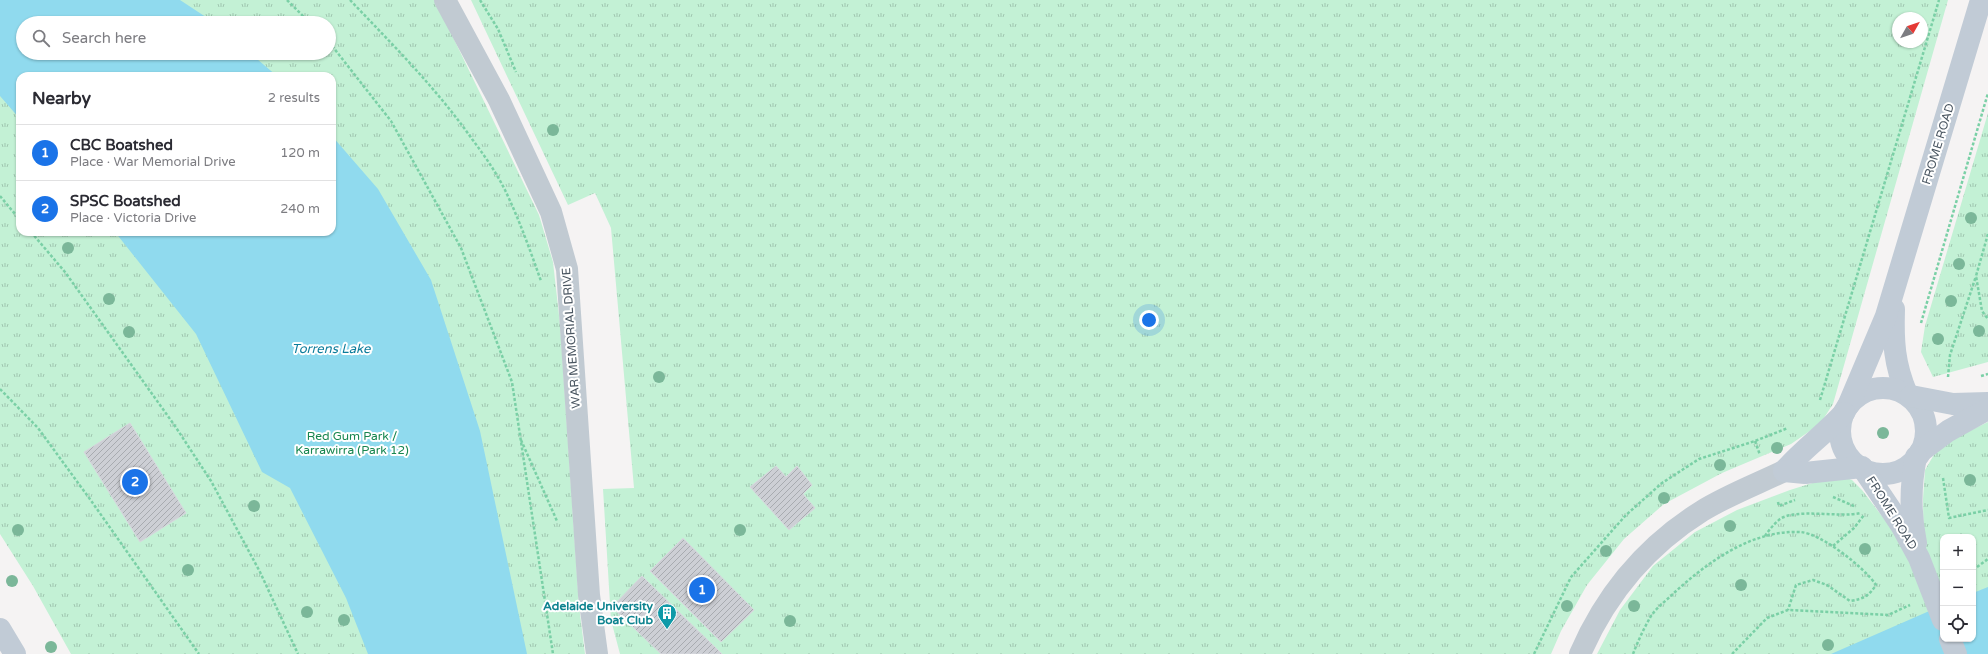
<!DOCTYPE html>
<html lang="en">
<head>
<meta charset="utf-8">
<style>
	:root { --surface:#fff; --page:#f7f7f7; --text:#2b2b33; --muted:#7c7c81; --line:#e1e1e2; --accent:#1a73e8 }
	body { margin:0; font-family:"Varela Round",sans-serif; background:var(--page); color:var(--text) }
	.controls { position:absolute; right:12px; bottom:12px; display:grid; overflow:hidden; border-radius:8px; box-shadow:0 1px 3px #0004 }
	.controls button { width:36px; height:36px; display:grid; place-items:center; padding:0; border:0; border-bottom:1px solid var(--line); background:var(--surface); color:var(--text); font:20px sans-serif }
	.compass { position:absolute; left:1892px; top:12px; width:36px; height:36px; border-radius:50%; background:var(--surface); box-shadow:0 1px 3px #0004; rotate:50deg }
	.you { position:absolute; left:1149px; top:320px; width:14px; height:14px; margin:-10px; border:3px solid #fff; border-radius:50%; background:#1a73e8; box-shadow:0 0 0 6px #1a73e833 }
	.badge { display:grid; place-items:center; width:26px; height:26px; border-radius:50%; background:var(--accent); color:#fff; font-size:13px; font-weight:700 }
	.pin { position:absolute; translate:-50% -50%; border:2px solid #fff; box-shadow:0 1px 4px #0006 }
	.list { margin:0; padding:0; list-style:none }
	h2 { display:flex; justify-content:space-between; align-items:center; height:52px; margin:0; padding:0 16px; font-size:17px }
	h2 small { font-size:13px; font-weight:400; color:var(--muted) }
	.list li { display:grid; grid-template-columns:26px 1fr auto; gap:12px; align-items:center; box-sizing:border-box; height:56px; padding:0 16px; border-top:1px solid var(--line) }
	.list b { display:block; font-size:15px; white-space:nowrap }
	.list p { margin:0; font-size:13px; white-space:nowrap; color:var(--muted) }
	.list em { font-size:13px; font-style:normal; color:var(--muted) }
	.icon { flex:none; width:22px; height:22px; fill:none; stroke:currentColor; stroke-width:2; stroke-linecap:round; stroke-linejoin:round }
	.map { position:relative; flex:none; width:1988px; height:654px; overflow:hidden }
	.search { position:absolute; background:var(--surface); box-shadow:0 1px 3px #0004; left:16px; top:16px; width:320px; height:44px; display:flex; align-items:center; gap:10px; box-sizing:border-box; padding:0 14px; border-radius:22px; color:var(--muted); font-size:15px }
	.panel { position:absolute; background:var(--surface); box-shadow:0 1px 3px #0004; left:16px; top:72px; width:320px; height:164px; border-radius:12px }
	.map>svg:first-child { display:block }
	.park { fill:url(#park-tufts); fill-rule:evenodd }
	.water { fill:#90daee }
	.building { fill:url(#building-hatch); stroke:#d7d9de }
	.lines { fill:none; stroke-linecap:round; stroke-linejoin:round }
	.path { stroke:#7ad0a6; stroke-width:2.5; stroke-dasharray:3 2; stroke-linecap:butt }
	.street { stroke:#c1cad2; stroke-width:22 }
	.secondary { stroke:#c1cbd6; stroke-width:22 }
	.tree { fill:#7bb799 }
	.labels { text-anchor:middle; stroke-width:4; stroke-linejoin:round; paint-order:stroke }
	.street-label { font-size:12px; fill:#4a5661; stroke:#fff }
	.park-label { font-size:12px; fill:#17864f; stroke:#fff }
	.culture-label { font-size:12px; font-weight:bold; fill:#0d838f; stroke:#fff; text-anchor:end }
	.water-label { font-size:13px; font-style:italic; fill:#0c7c9b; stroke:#fff }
</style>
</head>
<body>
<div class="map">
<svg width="1988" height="654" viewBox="0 0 1988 654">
	<defs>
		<pattern id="park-tufts" width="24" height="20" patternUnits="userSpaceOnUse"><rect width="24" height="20" fill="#c3f1d5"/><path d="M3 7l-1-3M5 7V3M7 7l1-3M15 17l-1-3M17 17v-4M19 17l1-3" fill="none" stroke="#a0c6b0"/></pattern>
		<pattern id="building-hatch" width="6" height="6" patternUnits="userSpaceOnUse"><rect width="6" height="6" fill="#cdcfd5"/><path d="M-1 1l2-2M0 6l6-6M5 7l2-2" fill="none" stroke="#a8abb0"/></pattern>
	</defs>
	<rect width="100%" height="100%" fill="#f5f3f3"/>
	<g class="park">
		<path d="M0 0H435L539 215 553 262 560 324 579 606 585 654H71L33 586 0 534ZM23 23H329V53H23ZM20 76H332V232H20Z"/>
		<path d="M471 0H1948L1833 404 1820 424 1791 444 1722 473 1664 504 1624 539 1587 585 1561 631 1551 654H620L611 620 603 489 634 488 611 228 595 193 568 205ZM1898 18H1922V42H1898Z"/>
		<polygon points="1988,113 1988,362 1933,377 1921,352 1925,326"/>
		<path d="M1988 422V654H1597L1620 610 1653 566 1695 532 1737 510 1790 490 1838 475 1852 480 1862 490 1924 571 1923 499 1925 470 1935 453 1953 439ZM1943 537H1973V639H1943Z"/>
	</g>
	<g class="water">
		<polygon points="0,0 180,0 215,23 23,23 23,53 250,53 277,76 20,76 20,119 0,96"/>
		<polygon points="332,136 378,189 431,280 480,431 527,654 368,654 346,598 290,488 262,472 196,334 115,232 332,232"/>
		<polygon points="1988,587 1988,654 1831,654 1943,605 1943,639 1973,639 1973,593"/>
	</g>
	<g class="building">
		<polygon points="130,423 186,513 140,542 84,452"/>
		<polygon points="776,466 786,477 797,466 812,485 803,494 815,508 789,530 750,487"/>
		<polygon points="683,538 754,610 721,642 650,571"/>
		<polygon points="642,576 722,654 661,654 612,607"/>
	</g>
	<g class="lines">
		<g class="path">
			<polyline points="287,0 310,23"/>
			<path d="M350 0C393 45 436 88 472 139 484 155 496 172 505 190 519 219 530 250 541 281"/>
			<polyline points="480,0 498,29 516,72"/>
			<polyline points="329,42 391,121 461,248 512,382 553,654"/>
			<polyline points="0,196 20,220"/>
			<polyline points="31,232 65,272 175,426 211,481 260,572 298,654"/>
			<polyline points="1988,234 1976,276 1982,311 1988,319"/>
			<polyline points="1921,323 1988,93"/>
			<polyline points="1981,376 1988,374"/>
			<polyline points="1948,377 1950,355 1976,276"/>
			<polyline points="0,389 38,428 92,502 199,654"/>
			<polyline points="1820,400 1939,0"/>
			<polyline points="521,440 557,521"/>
			<polyline points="1755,441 1760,455"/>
			<polyline points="1943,478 1949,518 1988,510"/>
			<polyline points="1833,497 1856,507"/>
			<polyline points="1778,502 1779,506 1795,500"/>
			<path d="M1765 536C1769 530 1774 524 1780 519 1797 508 1839 518 1861 513"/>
			<polyline points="1833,546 1854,528 1864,515"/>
			<polyline points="1973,570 1988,559"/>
			<polyline points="1534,654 1571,577 1626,515 1662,483 1699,459 1755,441 1788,428"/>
			<path d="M1633 654C1638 641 1644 628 1651 616 1657 607 1667 600 1675 592 1709 561 1752 530 1800 532 1821 533 1865 568 1876 585 1869 596 1863 599 1850 601L1827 585 1813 580 1796 585 1788 610"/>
			<polyline points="1732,654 1767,618 1788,610 1888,615 1910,605"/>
		</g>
		<g class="street">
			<polyline points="445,0 499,100 551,212 567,269 589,595 597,654"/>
			<path d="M1580 654C1606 594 1646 546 1702 511 1728 495 1757 484 1784 471"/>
		</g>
		<g class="secondary">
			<path d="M1894 309C1893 341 1894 364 1907 394"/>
			<circle cx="1883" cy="431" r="43"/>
			<polyline points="1911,396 1953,404 1988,403"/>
			<polyline points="1848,406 1886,316 1981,0"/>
			<polyline points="1920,452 1948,431 1988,409"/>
			<polyline points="1864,470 1901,525 1919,558 1943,620"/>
			<path d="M1784 471C1802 450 1825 434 1844 413"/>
			<polyline points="1784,471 1805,473 1862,467"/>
			<path d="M1916 543C1910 514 1910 486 1916 457"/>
			<polyline points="0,629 15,654"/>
			<polyline points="1950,639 1956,654"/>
		</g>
	</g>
	<g class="tree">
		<circle cx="553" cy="130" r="6"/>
		<circle cx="1971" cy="218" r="6"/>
		<circle cx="68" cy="248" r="6"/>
		<circle cx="1959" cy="264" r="6"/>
		<circle cx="109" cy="299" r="6"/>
		<circle cx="1951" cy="301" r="6"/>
		<circle cx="1979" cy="331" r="6"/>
		<circle cx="129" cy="332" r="6"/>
		<circle cx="1938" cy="339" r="6"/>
		<circle cx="659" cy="377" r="6"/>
		<circle cx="1883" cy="433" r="6"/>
		<circle cx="1777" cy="448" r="6"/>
		<circle cx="1720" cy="465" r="6"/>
		<circle cx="1970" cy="480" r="6"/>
		<circle cx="1664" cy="498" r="6"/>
		<circle cx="254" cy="506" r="6"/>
		<circle cx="1730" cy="526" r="6"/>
		<circle cx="18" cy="530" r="6"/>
		<circle cx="740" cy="530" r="6"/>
		<circle cx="1865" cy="549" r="6"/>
		<circle cx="1606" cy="551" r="6"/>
		<circle cx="188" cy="570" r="6"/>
		<circle cx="12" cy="581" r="6"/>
		<circle cx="1741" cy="585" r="6"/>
		<circle cx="1567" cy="606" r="6"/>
		<circle cx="1634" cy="606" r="6"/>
		<circle cx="307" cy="612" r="6"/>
		<circle cx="344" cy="620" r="6"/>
		<circle cx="790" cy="621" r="6"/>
		<circle cx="1828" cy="645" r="6"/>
		<circle cx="51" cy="647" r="6"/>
	</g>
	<defs>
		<symbol id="building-pin" viewBox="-11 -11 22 30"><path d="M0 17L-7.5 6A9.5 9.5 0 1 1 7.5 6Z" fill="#0f9aa8" stroke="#fff"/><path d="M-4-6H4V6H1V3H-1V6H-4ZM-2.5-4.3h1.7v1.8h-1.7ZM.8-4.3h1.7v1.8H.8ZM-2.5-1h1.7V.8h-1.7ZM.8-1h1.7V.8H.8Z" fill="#fff"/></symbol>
	</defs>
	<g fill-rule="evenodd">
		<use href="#building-pin" x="656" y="602" width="22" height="30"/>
	</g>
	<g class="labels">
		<g class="street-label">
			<text transform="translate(1938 144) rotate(-73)" y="4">FROME ROAD</text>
			<text transform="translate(571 338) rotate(-94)" y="4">WAR MEMORIAL DRIVE</text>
			<text transform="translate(1892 513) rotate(58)" y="4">FROME ROAD</text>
		</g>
		<g class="park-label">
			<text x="352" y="440">Red Gum Park /<tspan x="352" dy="14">Karrawirra (Park 12)</tspan></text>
		</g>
		<g class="culture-label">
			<text x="653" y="610">Adelaide University<tspan x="653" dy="14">Boat Club</tspan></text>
		</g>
		<g class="water-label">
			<text x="331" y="353">Torrens Lake</text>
		</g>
	</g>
</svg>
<div class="controls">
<button>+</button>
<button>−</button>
<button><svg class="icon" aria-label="locate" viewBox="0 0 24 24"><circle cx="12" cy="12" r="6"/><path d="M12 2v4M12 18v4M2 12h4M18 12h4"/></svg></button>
</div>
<svg class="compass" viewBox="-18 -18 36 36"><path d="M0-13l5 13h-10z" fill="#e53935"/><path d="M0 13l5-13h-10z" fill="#7c7c81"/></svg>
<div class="you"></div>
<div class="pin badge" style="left:702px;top:590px">1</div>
<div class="pin badge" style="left:135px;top:482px">2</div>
<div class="search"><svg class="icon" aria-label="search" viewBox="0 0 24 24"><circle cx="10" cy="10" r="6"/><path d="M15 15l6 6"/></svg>Search here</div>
<section class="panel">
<h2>Nearby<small>2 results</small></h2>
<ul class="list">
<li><span class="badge">1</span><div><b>CBC Boatshed</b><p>Place · War Memorial Drive</p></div><em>120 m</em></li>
<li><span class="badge">2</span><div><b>SPSC Boatshed</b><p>Place · Victoria Drive</p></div><em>240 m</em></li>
</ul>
</section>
</div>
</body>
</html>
